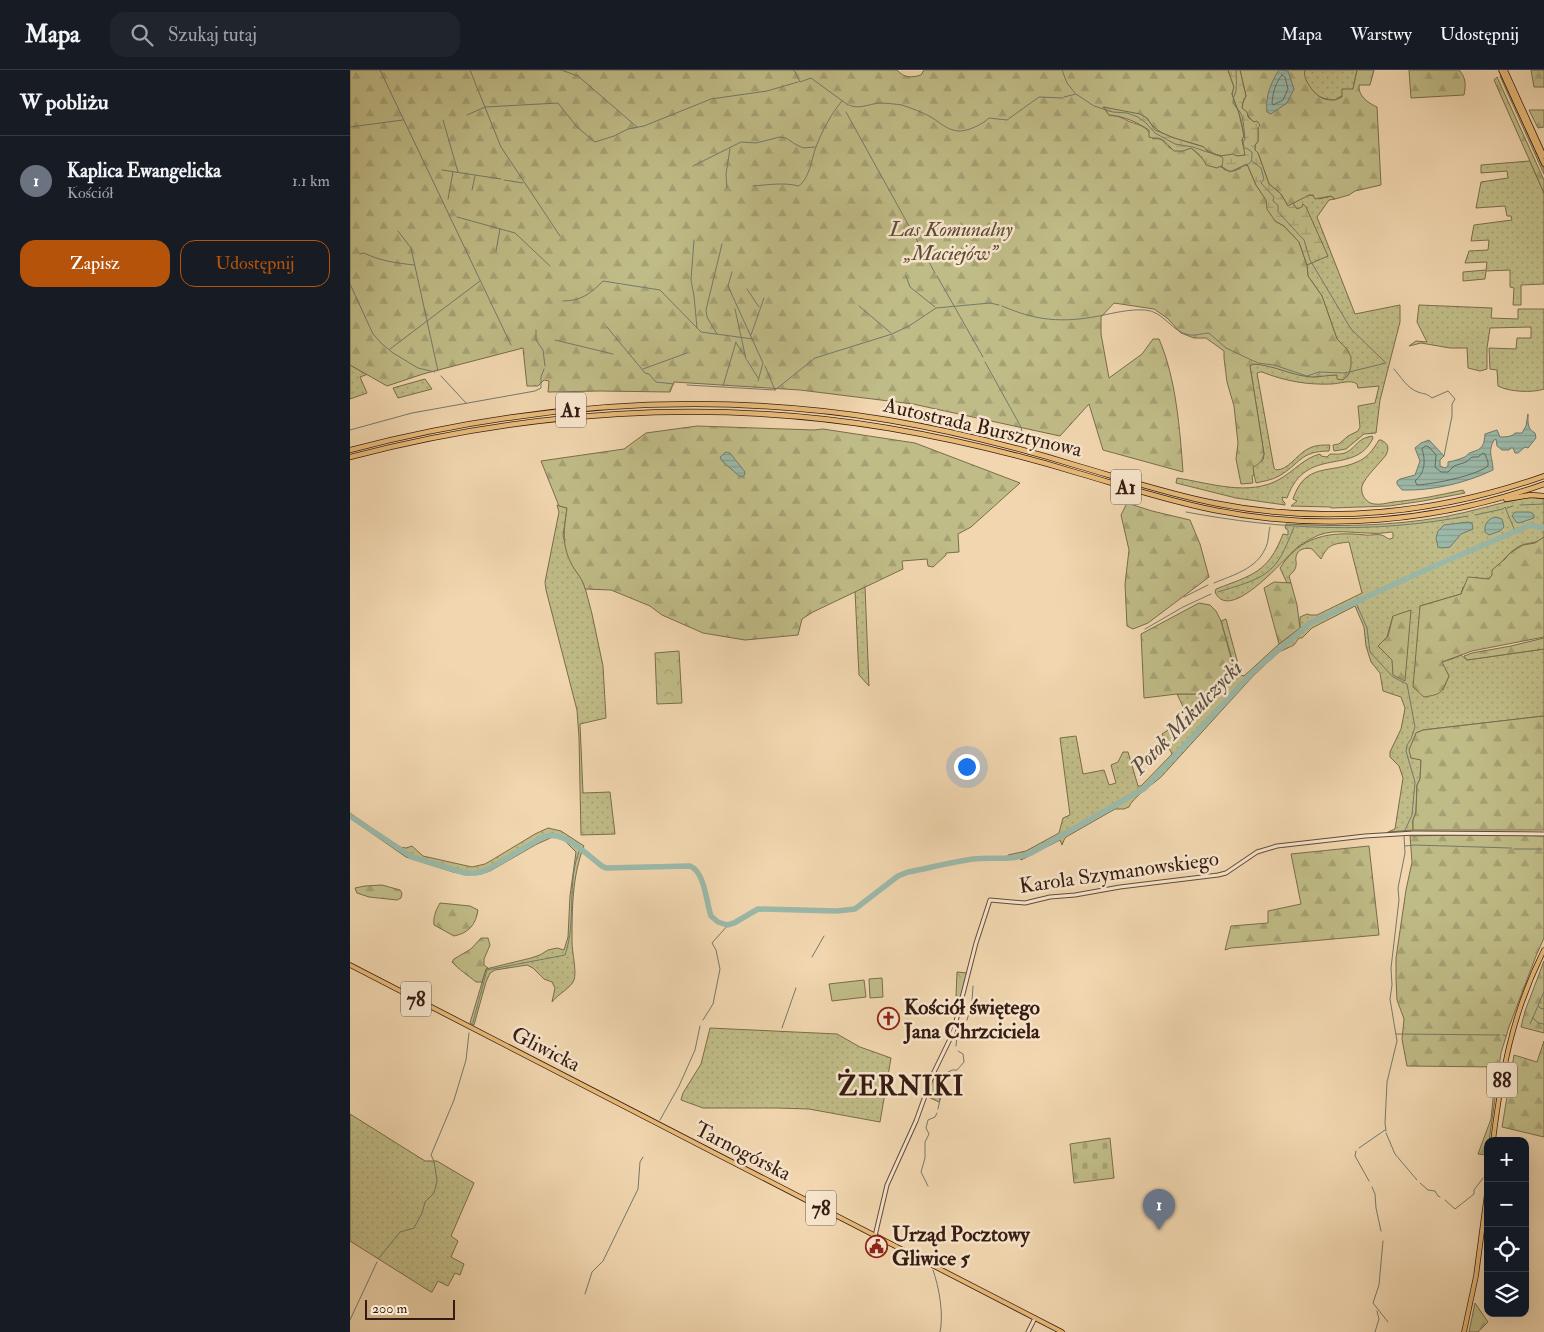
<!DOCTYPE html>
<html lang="pl">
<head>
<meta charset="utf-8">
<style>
	:root { --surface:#171b24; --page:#20242c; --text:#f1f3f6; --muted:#9ea1a6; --line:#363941; --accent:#b45309 }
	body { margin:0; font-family:"IM FELL Double Pica",serif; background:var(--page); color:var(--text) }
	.controls { position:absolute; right:15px; bottom:15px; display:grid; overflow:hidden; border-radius:10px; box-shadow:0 5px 20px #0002 }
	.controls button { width:45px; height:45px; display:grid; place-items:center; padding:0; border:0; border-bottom:1px solid var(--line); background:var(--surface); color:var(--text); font:25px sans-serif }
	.scale { position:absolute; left:15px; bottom:12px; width:90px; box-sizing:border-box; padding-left:5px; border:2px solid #351b12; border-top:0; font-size:14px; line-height:18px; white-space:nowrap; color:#351b12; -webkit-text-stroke:4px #f6e4cb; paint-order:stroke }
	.you { position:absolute; left:616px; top:696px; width:18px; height:18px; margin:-12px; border:4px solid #fff; border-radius:50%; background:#1a73e8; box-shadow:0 0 0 8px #1a73e833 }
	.badge { display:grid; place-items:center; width:32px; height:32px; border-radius:50%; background:var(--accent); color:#fff; font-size:16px; font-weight:700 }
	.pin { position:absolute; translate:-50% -41px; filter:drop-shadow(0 1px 2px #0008) }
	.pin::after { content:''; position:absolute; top:26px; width:18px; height:15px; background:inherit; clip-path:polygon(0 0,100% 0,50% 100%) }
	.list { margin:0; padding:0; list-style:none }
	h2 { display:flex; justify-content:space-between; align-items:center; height:65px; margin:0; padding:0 20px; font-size:21px }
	h2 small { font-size:16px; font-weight:400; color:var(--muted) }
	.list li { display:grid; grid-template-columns:32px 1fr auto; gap:15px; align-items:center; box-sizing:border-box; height:90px; padding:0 20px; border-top:1px solid var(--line) }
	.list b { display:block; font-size:19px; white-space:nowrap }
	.list p { margin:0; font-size:16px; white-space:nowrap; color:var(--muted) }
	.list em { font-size:16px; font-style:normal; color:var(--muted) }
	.actions { display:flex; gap:10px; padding:15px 20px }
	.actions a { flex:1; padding:11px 0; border:1px solid var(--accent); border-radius:15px; text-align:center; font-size:18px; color:var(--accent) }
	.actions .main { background:var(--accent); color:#fff }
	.icon { flex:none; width:28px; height:28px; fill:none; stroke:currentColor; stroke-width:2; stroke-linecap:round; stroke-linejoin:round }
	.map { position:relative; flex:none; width:1194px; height:1262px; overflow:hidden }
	header { display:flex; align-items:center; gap:30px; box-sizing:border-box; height:70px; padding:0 25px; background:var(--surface); border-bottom:1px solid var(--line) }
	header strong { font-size:24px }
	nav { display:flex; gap:28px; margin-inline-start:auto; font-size:18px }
	.search { width:350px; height:45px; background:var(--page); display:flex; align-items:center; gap:12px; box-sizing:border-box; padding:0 18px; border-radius:15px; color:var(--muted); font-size:19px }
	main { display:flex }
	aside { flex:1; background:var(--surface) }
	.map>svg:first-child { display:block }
	.grass { fill:url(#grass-dots); stroke:#7a6c4c; fill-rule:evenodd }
	.forest { fill:url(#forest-firs); stroke:#7a6c4c }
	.wetland { fill:url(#wetland-marsh); stroke:#7a6c4c }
	.cemetery { fill:url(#cemetery-stones); stroke:#7a6c4c }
	.park { fill:url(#park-crowns); stroke:#7a6c4c }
	.pitch { fill:#c0bc87; stroke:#7a6c4c }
	.water { fill:url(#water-rules); stroke:#727a6d }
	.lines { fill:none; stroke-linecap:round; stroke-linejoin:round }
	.shore { stroke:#686a5e; stroke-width:1 }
	.stream { stroke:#727a6d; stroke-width:1 }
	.river { stroke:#9bb9a9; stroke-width:5.5 }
	.tertiary-casing { stroke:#644a39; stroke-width:5 }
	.primary-casing { stroke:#351b12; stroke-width:5.5 }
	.motorway-casing { stroke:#351b12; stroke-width:6 }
	.tertiary { stroke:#f6e4cb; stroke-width:3 }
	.primary { stroke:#e8bb78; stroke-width:4 }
	.motorway { stroke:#e8bb78; stroke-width:4.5 }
	.labels { text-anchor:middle; stroke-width:5; stroke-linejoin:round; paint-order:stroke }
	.shield { fill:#f6e4cb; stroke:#6f574a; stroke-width:1 }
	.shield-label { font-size:20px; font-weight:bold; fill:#351b12 }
	.park-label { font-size:21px; font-style:italic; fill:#5f4b35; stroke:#f6e4cb }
	.street-label { font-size:21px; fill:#351b12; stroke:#f6e4cb }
	.poi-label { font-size:21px; font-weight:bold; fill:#351b12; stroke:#f6e4cb; text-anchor:start }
	.water-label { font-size:22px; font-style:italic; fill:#544a3f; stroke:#f6e4cb }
	.district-label { font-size:26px; font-weight:bold; letter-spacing:1px; fill:#351b12; stroke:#f6e4cb }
</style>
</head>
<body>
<header>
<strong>Mapa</strong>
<div class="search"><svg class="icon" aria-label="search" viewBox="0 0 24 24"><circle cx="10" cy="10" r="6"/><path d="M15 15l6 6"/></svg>Szukaj tutaj</div>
<nav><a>Mapa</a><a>Warstwy</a><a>Udostępnij</a></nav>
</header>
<main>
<aside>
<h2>W pobliżu<small></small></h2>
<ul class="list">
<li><span class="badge" style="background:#6b7280">1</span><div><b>Kaplica Ewangelicka</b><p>Kościół</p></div><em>1.1 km</em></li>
</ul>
<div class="actions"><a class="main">Zapisz</a><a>Udostępnij</a></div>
</aside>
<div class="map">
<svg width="1194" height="1262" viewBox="0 0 1194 1262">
	<defs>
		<pattern id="grass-dots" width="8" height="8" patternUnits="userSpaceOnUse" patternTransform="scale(1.25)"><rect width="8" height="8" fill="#c0bc87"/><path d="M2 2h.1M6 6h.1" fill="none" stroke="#a6a174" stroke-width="1.8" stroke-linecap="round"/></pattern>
		<pattern id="forest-firs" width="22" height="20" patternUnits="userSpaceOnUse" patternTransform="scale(1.25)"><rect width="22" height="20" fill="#c0bc87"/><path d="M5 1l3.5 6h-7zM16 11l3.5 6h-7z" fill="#a6a174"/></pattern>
		<pattern id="wetland-marsh" width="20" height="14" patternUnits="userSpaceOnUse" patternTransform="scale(1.25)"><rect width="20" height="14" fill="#c0bc87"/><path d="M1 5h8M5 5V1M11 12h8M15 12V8" fill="none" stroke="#a6a174"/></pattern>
		<pattern id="cemetery-stones" width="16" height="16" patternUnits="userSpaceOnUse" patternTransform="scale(1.25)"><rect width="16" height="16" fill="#c0bc87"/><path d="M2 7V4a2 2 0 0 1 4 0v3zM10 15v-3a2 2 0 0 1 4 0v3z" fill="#a6a174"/></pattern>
		<pattern id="park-crowns" width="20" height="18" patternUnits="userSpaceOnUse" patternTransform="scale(1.25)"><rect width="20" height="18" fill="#c0bc87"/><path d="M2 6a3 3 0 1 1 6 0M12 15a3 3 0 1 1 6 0" fill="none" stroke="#a6a174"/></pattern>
		<pattern id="water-rules" width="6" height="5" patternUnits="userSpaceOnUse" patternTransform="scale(1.25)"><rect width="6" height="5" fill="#9bb9a9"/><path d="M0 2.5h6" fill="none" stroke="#869e90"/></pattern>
	</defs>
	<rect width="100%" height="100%" fill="#f1d6af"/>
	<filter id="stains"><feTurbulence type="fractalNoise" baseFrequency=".004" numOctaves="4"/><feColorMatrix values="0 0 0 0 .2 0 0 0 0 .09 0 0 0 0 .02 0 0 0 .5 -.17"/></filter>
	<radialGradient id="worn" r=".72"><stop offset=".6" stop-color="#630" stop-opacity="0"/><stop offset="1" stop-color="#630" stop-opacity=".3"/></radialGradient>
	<g class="grass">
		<path d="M878 0H890L896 26 943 133C953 128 958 121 969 129L981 126 985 129 979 130 967 147 1005 244 1050 235V252L1030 330 1026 363 1014 364 996 379 984 381 983 375 989 374 998 366 1008 361 1010 357 1008 336 1025 333 1029 316 1008 318 1007 314C1001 309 989 314 981 314 957 315 935 311 912 302H910L907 303 924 398 926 400C938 400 946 386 956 380 964 375 971 375 980 375L979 381C950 381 950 394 929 406 922 410 914 411 906 413L902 396 913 390 914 384 900 296 903 294 917 295 936 301 964 307 972 305H987L997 279 987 269 972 226 958 206 957 195Z"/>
		<path d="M955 0H1007L1003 19 985 30C982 30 977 29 973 28 964 25 951 10 955 0Z"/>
		<polygon points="1180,91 1194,123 1194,214 1171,215 1171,235 1163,235 1164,218 1160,217 1160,200 1136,201 1135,209 1113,211 1113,202 1136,200 1137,192 1115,193 1119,181 1138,180 1139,170 1121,171 1124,155 1162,150 1161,146 1157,146 1155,136 1126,138 1131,112 1158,108 1157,101 1131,103 1131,95"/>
		<path d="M1069 235 1142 238 1141 248 1168 249V239H1194V319C1183 323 1159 322 1148 316L1147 300 1140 299 1139 278 1166 279 1167 268H1181V257L1140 258 1137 278V299L1130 301 1118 298 1117 278H1100L1071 273 1059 276 1066 271 1077 272 1067 252Z"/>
		<polygon points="0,295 18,304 10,307 17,323 0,329"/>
		<polygon points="75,309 82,319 48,328 43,318"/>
		<path d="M1022 366 1023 368C1005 407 956 374 937 428L932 427 933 431 935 433V435L886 428 826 413 827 408C860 413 899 427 930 409 944 401 954 388 970 384L971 386 977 387 980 384C985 384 992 385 997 382 1008 376 1006 369 1022 366Z"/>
		<path d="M1029 370H1031C1039 374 1039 378 1036 385 1030 393 1015 407 1012 416 1010 424 1016 433 1024 434 1030 435 1037 433 1043 432 1067 430 1090 425 1113 420L1115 423 1073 431 1039 436 981 438V437L941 436 947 431 943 429C955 392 980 404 1007 392 1017 388 1023 380 1029 370Z"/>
		<path d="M1180 427 1194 429V467C1187 474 1180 472 1172 475 1158 481 1148 497 1139 509L1132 510 1126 507 1113 517 1111 524 1070 536 1093 620 1099 606 1091 592 1102 589 1111 585 1117 590 1194 579V646L1073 660 1066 663 1061 688 1071 689 1070 709 1067 715 1066 742 1063 750V760L1038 762 1045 759 1053 708 1049 696 1040 687V682L1051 659 1054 644 1055 638 1051 627 1033 621 1030 603 1021 592 1016 576 1014 557 1005 536 962 558 952 568H949L944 575 929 582 904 605 811 707C803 714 782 728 779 737L774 739H765L716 767 714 770 712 775 710 770 671 790 670 788 656 790 658 785 676 781 709 763 713 748 720 745 710 668 726 666 733 704 754 700 759 715 766 713 761 695 768 692 773 682H778L788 716H791L822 684 812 664 838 647 827 624H868L874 621 878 609 883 603V592L871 551 876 549 891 605 894 606 929 574 950 558V547L957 544 960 545H967L1012 523 999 472C983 474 978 474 971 489L962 479C956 477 947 479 946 487 945 490 947 493 946 495 946 500 942 503 939 506L941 513H937L930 498C950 466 980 461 1015 465 1020 466 1029 463 1034 466 1036 467 1038 469 1040 469L1043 468V463L1041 462C1034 463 1026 464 1018 463 1001 463 986 459 969 465 962 468 955 472 949 476 936 486 880 555 865 522L866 519C902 505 918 503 933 464L938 465V460L935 458 936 454C989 457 1041 456 1093 447 1122 442 1150 432 1180 427ZM1043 546 1042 590 1028 576 1037 567Z"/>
		<polygon points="207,435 217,438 213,466 226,501 233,510 242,544 253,596 256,648 230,654 233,723 260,722 265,764 231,765 229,668 227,640 196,520 195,512 209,442"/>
		<polygon points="515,517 519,616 509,605 505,521"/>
		<path d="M0 743 49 777 56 778 62 776 73 786 122 797 135 794 142 790 185 764 198 758 211 761 234 776C222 806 222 840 222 872 222 882 227 902 224 910 221 918 208 924 202 932L205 918 202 912 194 909 183 898 177 895 145 900 140 903 136 912 124 955 120 953 136 899 181 888 190 885 198 880 207 878 214 880 218 867 220 826 226 782 214 770 205 766 187 774 140 801 131 804 118 805 103 802 56 787 0 748Z"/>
		<polygon points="360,958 487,964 510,977 541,988 530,1052 459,1039 427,1038 353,1038 331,1030 333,1023 351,994"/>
		<polygon points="0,1044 75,1091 87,1091 124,1113 101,1166 108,1171 101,1187 114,1194 110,1205 105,1203 98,1216 88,1211 82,1222 81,1222 0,1171"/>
	</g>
	<g class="forest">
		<path d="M0 0H547C554 8 561 8 571 5L574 0H878L884 17 882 24 889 43 894 66 892 70 896 85C887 86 877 87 868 85 860 84 857 79 851 76 832 69 808 68 797 48L754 37 759 45C768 46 771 47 778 51 791 56 796 55 803 69 815 67 813 74 820 78 827 82 835 80 841 78 846 82 849 86 853 89 859 94 869 94 875 100L889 98 897 94 906 115 916 129 925 151 934 156 949 172 957 195 958 206 972 226 987 269 997 279 1001 287V296L999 304 993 310 987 309V305C979 305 970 307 962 307 942 306 924 295 903 294L900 296 914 384C912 391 910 394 903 397L904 405 902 406 903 413 891 414 886 389 888 373 884 336 877 312 874 288V281L856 268H844L831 263 817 248 804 239 764 233 751 247V264L759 308 792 284 803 269H809C826 308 830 360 833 402L753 380 739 334 710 366 563 334 450 320 324 312 320 322 250 321 198 322 199 311 194 310 188 316H177L173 278 73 304 37 316 0 295Z"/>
		<path d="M890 0H955C952 9 964 24 972 28 976 30 981 30 985 30L992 27V19H1003L1007 0H1024L1020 15H1009C1008 26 1018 33 1027 37L1031 115 1005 121 999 125 985 129 981 126 965 129 963 125H959L938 136 931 124 919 114 908 83 905 80V75L908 71V58L892 38 893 32 896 26Z"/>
		<path d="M1059 0H1109C1116 8 1116 14 1114 25L1061 28Z"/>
		<polygon points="1181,0 1194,0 1194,17 1184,17"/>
		<polygon points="1151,5 1194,99 1194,104 1150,6"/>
		<polygon points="1147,7 1194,110 1194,123 1144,10"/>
		<polygon points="1179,40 1194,40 1194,57 1188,58"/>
		<path d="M347 356 464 360 473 359 565 373 670 413 621 457 608 464 609 482 596 483V485L583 497 578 496 577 489 552 491 553 499 463 542 452 549 448 565 395 570 353 563 312 545 300 536 261 520 235 519C233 509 227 504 222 495 211 474 214 461 217 438L209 436 191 391 274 379 296 363Z"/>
		<polygon points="777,433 802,441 840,450 850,474 859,507 798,553 783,559 777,556 775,514 779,480 771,445"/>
		<path d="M1194 467V567L1122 581 1092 592 1099 606C1091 623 1093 624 1074 627L1063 617 1070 536 1111 524 1118 507 1139 509 1142 505V500L1155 489 1160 483 1173 475 1185 473Z"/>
		<polygon points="924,512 941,513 947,535 950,558 929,574 914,518"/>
		<polygon points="849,533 860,535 866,541 871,551 884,599 874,622 868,624 827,624 794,628 791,564"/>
		<polygon points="1061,540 1055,611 1043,605 1042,590 1028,576 1038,566 1043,546"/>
		<polygon points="1194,568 1194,579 1117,590 1114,586 1122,583 1161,576"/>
		<polygon points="1194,646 1194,760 1063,760 1063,750 1066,742 1067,715 1070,709 1071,690 1061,688 1059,680 1066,663 1073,660"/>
		<polygon points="1152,764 1194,766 1194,868 1186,886 1159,957 1151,983 1149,997 1057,996 1052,969 1054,949 1047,930 1046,908 1046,888 1056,820 1062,792 1060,766"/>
		<polygon points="1019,776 1029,865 881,878 875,880 881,856 918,853 918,841 951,834 941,784"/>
		<polygon points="32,815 50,820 52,823 51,828 47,830 19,827 7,823 5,818 15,816"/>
		<path d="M90 833 120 836 128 840C126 854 119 863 104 866L84 855C83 847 86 840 90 833Z"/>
		<path d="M131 868H138L140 875 134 889V895L138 898 136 899 132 912H126C119 906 108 899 102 892L104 889 121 879Z"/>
		<polygon points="1194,891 1194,963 1171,957 1175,941"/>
		<polygon points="1194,971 1194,1067 1152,1057 1164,985 1187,992"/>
		<polygon points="1146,999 1149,1000 1139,1071 1138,1071 1135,1085 1128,1084 1141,1049"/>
		<polygon points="582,1008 596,1015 589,1032 576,1026"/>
		<polygon points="1125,1233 1138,1252 1128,1262 1119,1262"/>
	</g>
	<path class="wetland" d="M878 0H890L896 26 893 32 892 38 897 42 898 47 904 52 907 51 910 55 908 58V72L905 75V80L908 83 919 114 931 124 938 136 943 133 947 139 952 137 953 134 956 137 978 186 957 195 949 172 934 156 925 151 917 139 916 130 906 115 897 94 880 102 871 96 867 98 856 95C853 87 848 83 841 78L833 81H824C820 78 817 72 811 69 807 67 804 69 799 67V60C787 52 773 46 759 45L753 37 790 44 797 48 805 60 824 68 854 77 858 82 870 86 883 84 887 86 895 85 892 70 894 66 892 55 889 43 882 24 884 17Z"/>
	<polygon class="cemetery" points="760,1068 764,1108 724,1113 720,1074"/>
	<g class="park">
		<polygon points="329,581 332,633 307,634 305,583"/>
		<polygon points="607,902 617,903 611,928 606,926"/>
	</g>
	<g class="pitch">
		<polygon points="532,908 533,927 520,928 519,909"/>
		<polygon points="514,910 516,927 482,931 479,914"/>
	</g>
	<g class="water">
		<path d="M929 0 938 1 944 19 937 33 921 44 917 42C915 27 921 12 929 0Z"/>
		<path d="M1178 344C1178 352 1177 359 1185 363L1186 368 1178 378 1175 377 1168 383H1165L1163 378H1161L1159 380H1152L1147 376 1146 369 1144 370C1137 382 1143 388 1143 400 1116 413 1082 421 1052 420L1047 414V411L1050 409 1065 405 1070 391 1065 378 1071 373 1079 370 1094 386 1090 390V396L1095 398 1098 396V392C1104 391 1110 389 1115 387 1118 385 1118 383 1122 382 1133 379 1134 375 1135 364L1147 360 1150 367C1155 367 1162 367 1165 363H1172L1176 356Z"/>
		<polygon points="376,382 380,383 395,402 394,406 389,406 372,391 370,387"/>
		<polygon points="1165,442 1180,442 1184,445 1184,448 1169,453 1166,452 1162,446"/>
		<path d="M1145 447 1152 449 1154 457 1150 461 1139 465 1135 462C1134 454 1138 449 1145 447Z"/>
		<polygon points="1118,452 1122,453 1123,459 1111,464 1100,477 1092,478 1088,477 1086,468 1088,461 1094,455"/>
	</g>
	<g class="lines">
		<g class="shore">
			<path d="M932 5 935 7 938 19 933 30 923 35 922 33C923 23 925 13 932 5Z"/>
			<path d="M1076 376 1079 377 1086 385 1085 397 1091 402H1098L1104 396 1116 392 1122 387H1128L1133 383 1135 384 1138 392V396C1125 406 1084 414 1067 415L1065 411C1075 403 1076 391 1072 379Z"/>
		</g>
		<g class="stream">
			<polyline points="30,0 161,275"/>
			<polyline points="120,0 151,77 210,166"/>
			<polyline points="211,0 228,6 287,57"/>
			<polyline points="443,0 445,2 450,12 461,8 498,35"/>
			<polyline points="712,0 717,13 725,23"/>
			<path d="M886 0C886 7 887 14 886 21 885 25 883 27 883 32 885 38 890 40 892 46 894 53 894 62 895 70L893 71 894 78H896L902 82C902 90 902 94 894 96"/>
			<path d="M714 27 726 24 744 36 763 42 777 43 788 47 796 53 805 63 825 74 843 77 857 82H861L872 87 873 89 872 97C878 103 884 102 891 98"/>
			<path d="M499 35C508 40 519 34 529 33 536 33 545 34 552 35 561 38 572 42 581 47 589 52 597 60 608 61 617 62 633 54 639 48L657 50 689 27 713 28"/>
			<polyline points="496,42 585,203"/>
			<polyline points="117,45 135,37 208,33 227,57 245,72 264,66 278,59 294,56 361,29 417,21 448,12"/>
			<polyline points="93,50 108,102"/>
			<polyline points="0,57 53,50"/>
			<polyline points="902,91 911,98 914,109 911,113 924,127 923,131 928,135 928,142 954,170 960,190 1001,259 1035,292"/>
			<polyline points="343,96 391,72 406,73 430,67 436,68 445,74 453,78 465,77"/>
			<polyline points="92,100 151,109"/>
			<polyline points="154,110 173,113"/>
			<path d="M403 116C417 115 435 112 448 116 459 111 462 87 466 77 472 61 481 44 492 31"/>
			<polyline points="377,118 376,104 380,79"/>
			<polyline points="122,120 125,106"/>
			<polyline points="98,129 103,102"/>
			<polyline points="107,147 165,163 200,196"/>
			<polyline points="48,161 61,178 88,301"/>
			<polyline points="344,170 341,210 344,226 347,258"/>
			<polyline points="146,181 150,159"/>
			<path d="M10 184 14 183C30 191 47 193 64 195"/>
			<polyline points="382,202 378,216 413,293 408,311"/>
			<polyline points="556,206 560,217 585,237"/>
			<polyline points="587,206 633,287"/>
			<polyline points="0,214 23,264 32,274 43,283 68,298 85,302"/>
			<polyline points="397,219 409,237"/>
			<path d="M213 231C231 231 240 224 253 211L310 220 351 262 403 269"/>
			<polyline points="509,236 541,263"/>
			<path d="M652 236C687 251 712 253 749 246 764 243 779 239 795 240 814 241 822 263 840 265 846 266 853 263 859 263L876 278 895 287 908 293 924 295 957 306 969 302 995 303 1036 293"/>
			<polyline points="385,239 396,289"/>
			<polyline points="257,257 295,303 299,304 306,312 324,314"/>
			<polyline points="186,260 186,270 193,280 195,296"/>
			<polyline points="367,264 357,247 356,240 372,174"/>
			<polyline points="401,265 414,228"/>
			<polyline points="205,270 263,284"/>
			<polyline points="386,273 395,286"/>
			<polyline points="40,279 130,211"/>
			<polyline points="397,290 408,308"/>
			<polyline points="635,292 671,357 672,362"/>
			<polyline points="415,296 425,320"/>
			<polyline points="293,299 337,283"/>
			<path d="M1044 299C1050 306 1058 319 1068 322 1076 325 1074 322 1082 328L1098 321 1105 329 1102 334V346L1094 386"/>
			<polyline points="91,306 116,333"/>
			<polyline points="337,315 425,320 465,288 542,264 559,256 586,238 640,233 649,235"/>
			<polyline points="373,316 386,272"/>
			<polyline points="0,360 62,343 185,321 191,318 191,307 194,299"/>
			<polyline points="669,371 669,370"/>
			<polyline points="1170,435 1194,434"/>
			<polyline points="1157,438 1163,436"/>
			<path d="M836 442C933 460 1021 464 1118 446"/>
			<polyline points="1125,445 1153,439 1155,437 1165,461"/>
			<path d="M864 513C883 505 906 499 915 479 919 472 918 464 920 457"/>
			<path d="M868 522C892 514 918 510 931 486 936 477 940 467 944 457"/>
			<polyline points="834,527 858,515"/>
			<polyline points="1006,531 1006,533"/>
			<polyline points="1007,535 1017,558 1020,582 1043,607 1057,614 1065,657 1061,669 1057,675 1056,681 1065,712 1062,745 1055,760"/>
			<polyline points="795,559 833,537 861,524"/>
			<polyline points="1055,776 1065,775 1160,778"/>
			<polyline points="1164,779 1192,779"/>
			<polyline points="649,789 649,788"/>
			<polyline points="462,887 474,866"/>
			<polyline points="1194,922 1188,935 1190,938 1194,939"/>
			<polyline points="622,931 623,916"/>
			<polyline points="1183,948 1188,953 1194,954"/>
			<polyline points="353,950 363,934 370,899 366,880 362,873 379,854"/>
			<polyline points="617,950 622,934"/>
			<path d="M123 952 137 900 215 885C227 851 216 812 230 779"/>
			<polyline points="1180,954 1188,936"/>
			<polyline points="432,958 446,918"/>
			<polyline points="1046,964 1150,965"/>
			<polyline points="1153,965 1156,966"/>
			<polyline points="606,976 607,967"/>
			<polyline points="591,1006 602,1000 607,1000 614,992 613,984 608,981"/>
			<polyline points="588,1039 591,1025 589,1020 590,1011"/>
			<polyline points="310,1050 329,1016 345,980 350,956"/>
			<polyline points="1036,1061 1035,1053 1037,1012 1047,971 1040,929 1042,915 1041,898 1049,830 1048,818 1055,783 1054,766"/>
			<polyline points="1036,1063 1045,1084 1067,1110"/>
			<polyline points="1009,1078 1035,1060"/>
			<polyline points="1006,1081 1005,1086 1019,1111"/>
			<polyline points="1070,1113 1078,1120 1085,1121 1088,1126 1090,1127"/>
			<polyline points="578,1116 571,1102 575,1088 575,1072 579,1064 576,1058 578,1050 585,1047 587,1043"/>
			<polyline points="1022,1117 1025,1124 1026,1138 1031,1161"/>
			<polyline points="1095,1130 1105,1139 1124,1124 1124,1120 1133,1108"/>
			<polyline points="582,1164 586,1192"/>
			<polyline points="1033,1171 1029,1215 1023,1233 1038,1252"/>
			<polyline points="29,1188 50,1162 64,1158 72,1143 75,1132 84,1123 87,1111 84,1091 81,1085 104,1030 116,990 119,963"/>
			<path d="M583 1200C589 1217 594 1244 590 1262"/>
			<polyline points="235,1224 242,1202 253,1191 288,1119 290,1092 293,1087"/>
			<polyline points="0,1250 27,1192"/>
			<polyline points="1025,1262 1029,1249 1027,1241"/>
		</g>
		<path class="river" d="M0 746 62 787 115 803H126L137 800 193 767C213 759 236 784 252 796L256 798 340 796C355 802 356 832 361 846L368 852 377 855 384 853 408 839 487 841 505 839 548 806 558 802C579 798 601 792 623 789 641 787 663 791 681 783L795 718 903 602 960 553 1073 501 1180 455 1194 458"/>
		<defs>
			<g id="tertiary">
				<polyline points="525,1166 537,1115 566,1051 583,1004 603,963 626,873 640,830 675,833 700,827 725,825 770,817 868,805 876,803 907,782 927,776 1015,766 1064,763 1194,764"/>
				<polyline points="678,1262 685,1248"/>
			</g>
			<g id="primary">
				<polyline points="1151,0 1194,94"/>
				<polyline points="1155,0 1194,86"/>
				<polyline points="0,895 712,1262"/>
				<path d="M1143 1071C1152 1000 1162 944 1194 880"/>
				<polyline points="1114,1262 1126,1206 1138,1116"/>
			</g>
			<g id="motorway">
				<path d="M0 380C177 334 358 320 538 350 603 361 666 377 728 396 773 409 818 424 864 433 974 455 1088 444 1194 406"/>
				<path d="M0 387C175 341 359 328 538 358 603 369 666 384 728 403 773 416 818 431 864 440 974 462 1088 452 1194 414"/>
				<polyline points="1156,429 1181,425 1194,426"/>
			</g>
		</defs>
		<use href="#tertiary" class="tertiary-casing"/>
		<use href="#primary" class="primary-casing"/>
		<use href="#motorway" class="motorway-casing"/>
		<use href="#tertiary" class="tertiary"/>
		<use href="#primary" class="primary"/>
		<use href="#motorway" class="motorway"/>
	</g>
	<defs>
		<symbol id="church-ring" viewBox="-11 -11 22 22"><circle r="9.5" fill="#f6e4cb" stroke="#8f2418" stroke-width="1.5"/><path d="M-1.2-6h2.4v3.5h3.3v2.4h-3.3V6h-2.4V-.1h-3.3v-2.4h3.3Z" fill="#8f2418"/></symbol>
		<symbol id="civic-ring" viewBox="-11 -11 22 22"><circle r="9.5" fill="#f6e4cb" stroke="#8f2418" stroke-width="1.5"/><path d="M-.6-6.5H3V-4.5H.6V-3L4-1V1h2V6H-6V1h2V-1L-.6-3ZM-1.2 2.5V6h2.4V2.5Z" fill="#8f2418"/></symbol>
	</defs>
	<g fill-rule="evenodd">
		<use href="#church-ring" x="526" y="936" width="25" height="25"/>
		<use href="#civic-ring" x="514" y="1164" width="25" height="25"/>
	</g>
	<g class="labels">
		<g class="shield">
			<rect x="206" y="322.5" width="30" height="35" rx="4"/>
			<rect x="761" y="399.5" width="30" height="35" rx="4"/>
			<rect x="51" y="911.5" width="30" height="35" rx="4"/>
			<rect x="1137" y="992.5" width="30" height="35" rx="4"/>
			<rect x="456" y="1120.5" width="30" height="35" rx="4"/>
		</g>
		<g class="shield-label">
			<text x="221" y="347">A1</text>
			<text x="776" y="424">A1</text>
			<text x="66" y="936">78</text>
			<text x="1152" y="1017">88</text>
			<text x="471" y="1145">78</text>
		</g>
		<g class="park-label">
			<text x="601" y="166">Las Komunalny<tspan x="601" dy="24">„Maciejów”</tspan></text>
		</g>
		<g class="street-label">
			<text transform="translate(633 357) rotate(13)" y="7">Autostrada Bursztynowa</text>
			<text transform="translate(769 802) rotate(-8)" y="7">Karola Szymanowskiego</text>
			<text transform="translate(196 979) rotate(27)" y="7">Gliwicka</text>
			<text transform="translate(393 1081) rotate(27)" y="7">Tarnogórska</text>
		</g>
		<g class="poi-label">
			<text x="554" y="944">Kościół świętego<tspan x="554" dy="24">Jana Chrzciciela</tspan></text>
			<text x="542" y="1171">Urząd Pocztowy<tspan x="542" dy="24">Gliwice 5</tspan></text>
		</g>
		<g class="water-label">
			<text transform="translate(836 647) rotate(-46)" y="8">Potok Mikulczycki</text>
		</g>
		<g class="district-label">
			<text x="551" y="1025">ŻERNIKI</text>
		</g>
	</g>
	<rect width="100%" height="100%" filter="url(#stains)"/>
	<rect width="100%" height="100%" fill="url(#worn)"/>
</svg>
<div class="controls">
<button>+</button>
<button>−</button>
<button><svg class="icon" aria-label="locate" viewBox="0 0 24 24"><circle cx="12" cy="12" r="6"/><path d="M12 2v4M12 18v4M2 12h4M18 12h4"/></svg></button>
<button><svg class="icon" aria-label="layers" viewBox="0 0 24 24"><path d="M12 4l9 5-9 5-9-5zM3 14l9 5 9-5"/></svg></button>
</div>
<div class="scale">200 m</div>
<div class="you"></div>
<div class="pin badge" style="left:809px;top:1160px;background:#6b7280">1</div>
</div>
</main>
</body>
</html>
